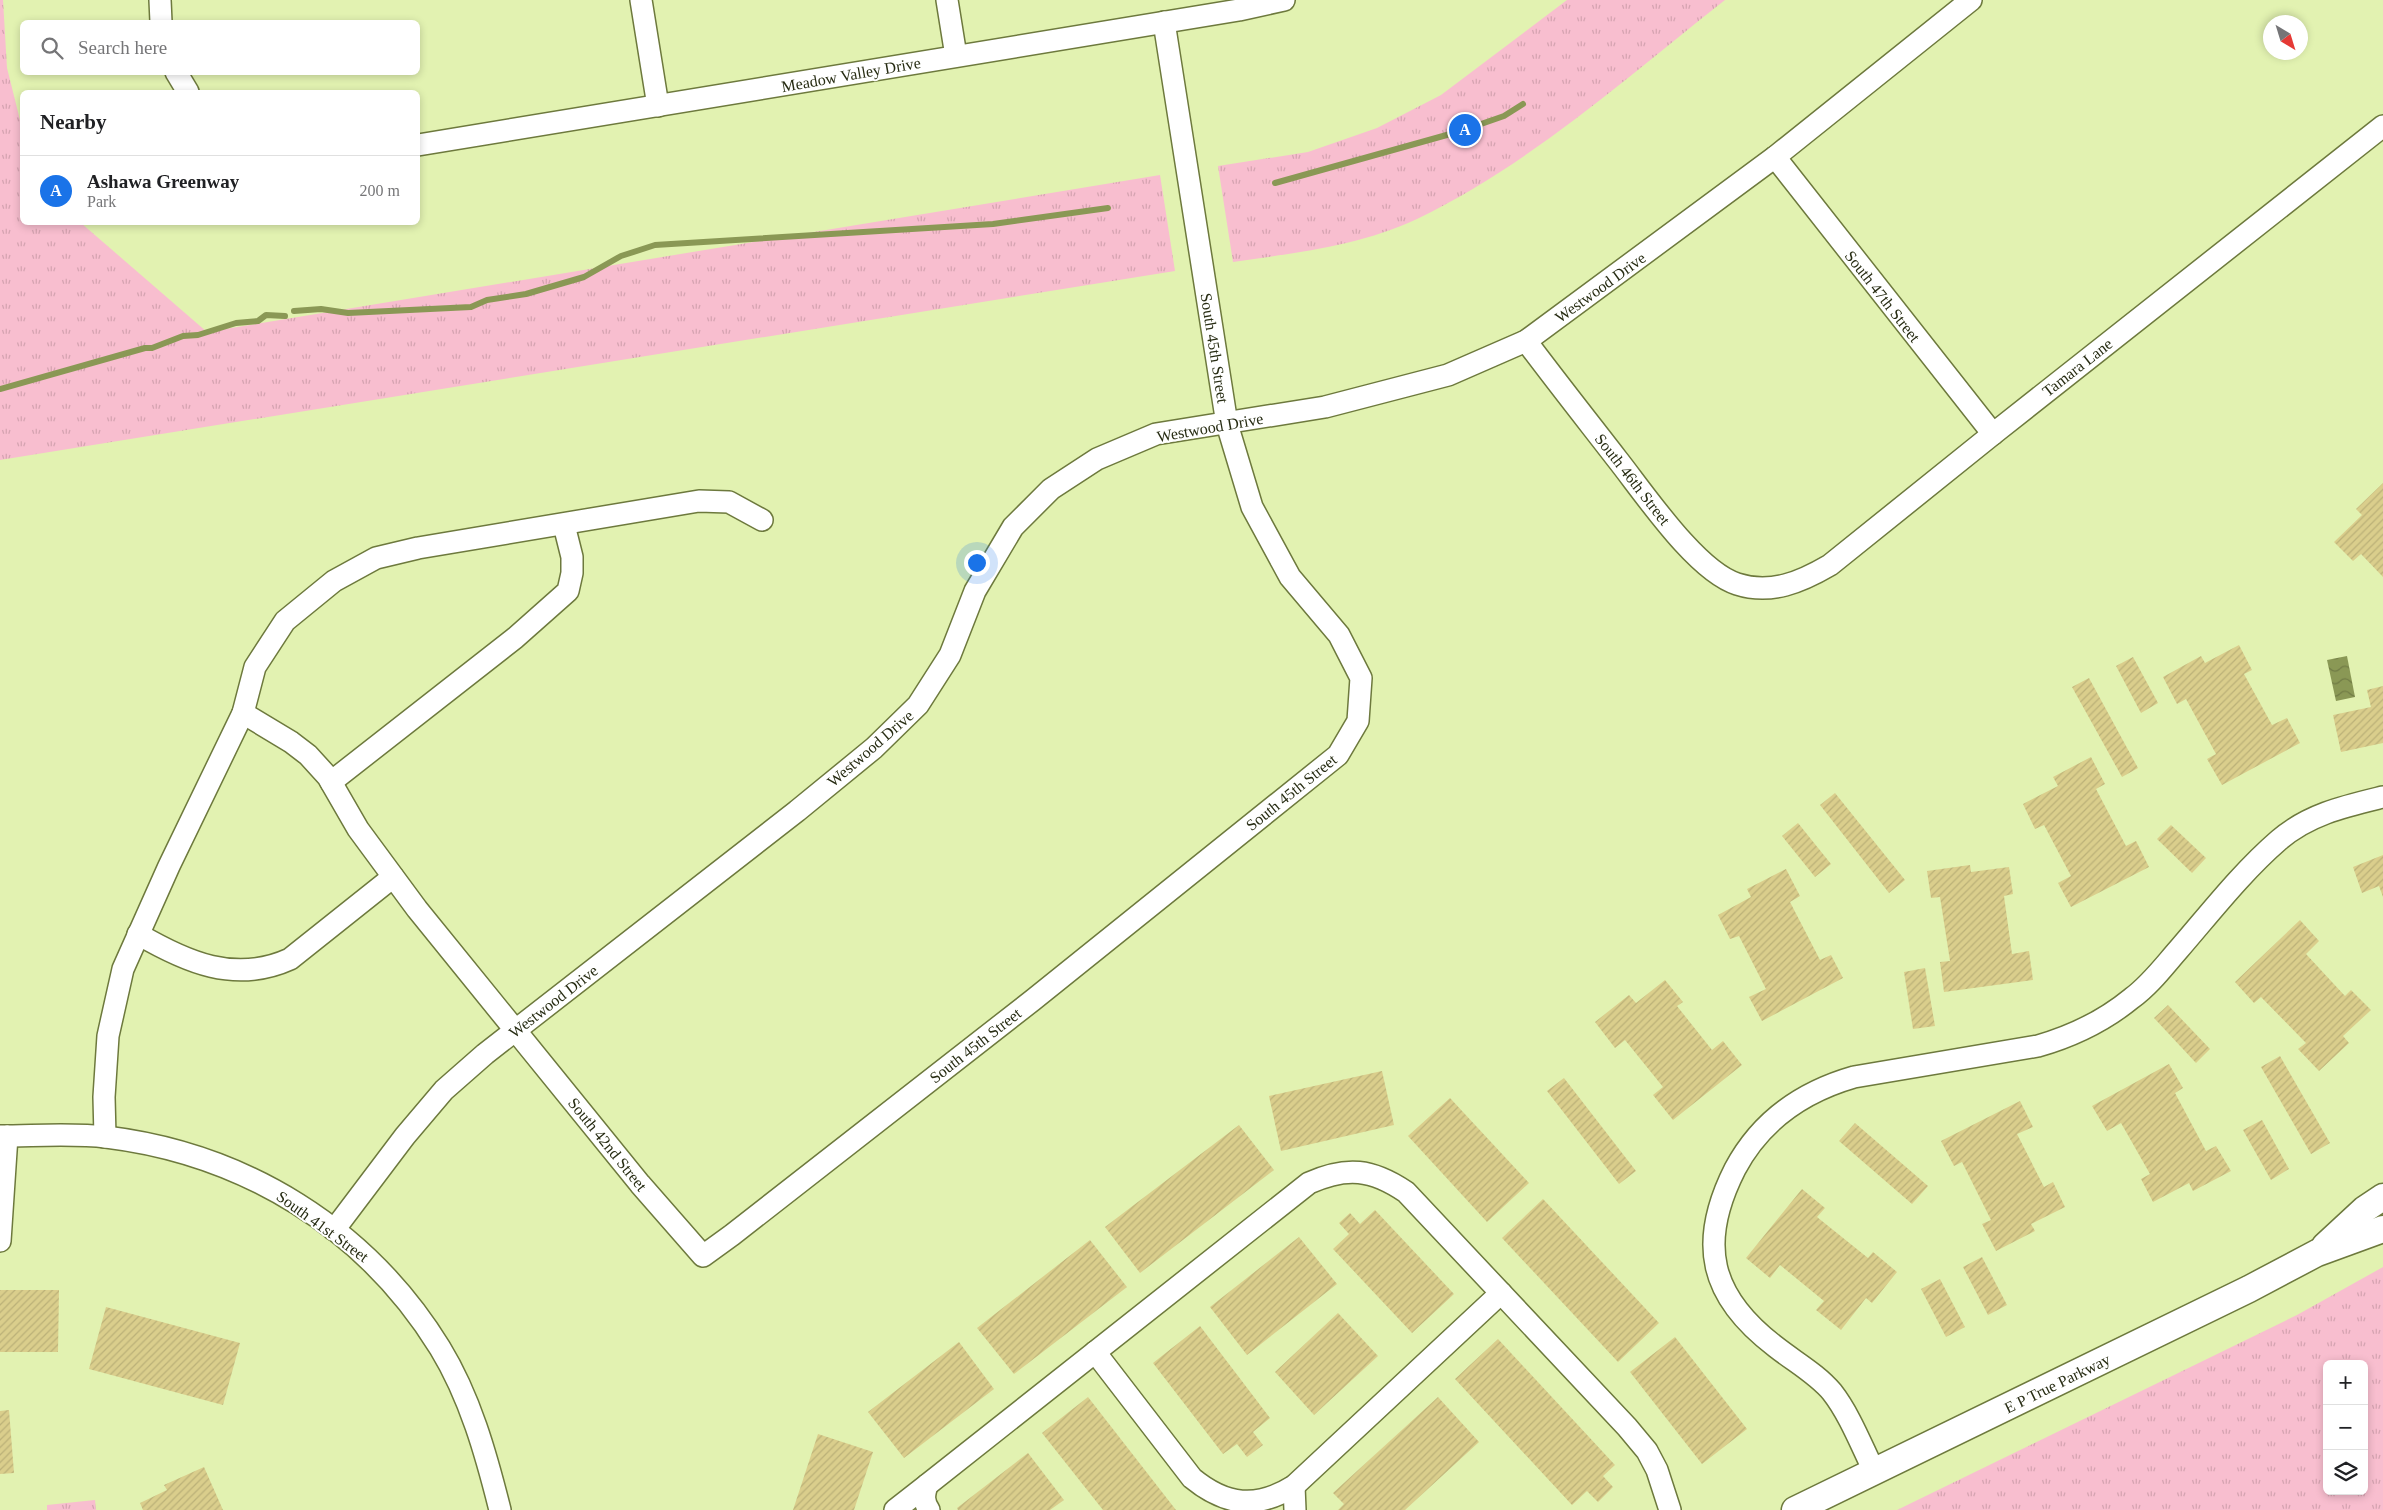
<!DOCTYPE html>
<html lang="en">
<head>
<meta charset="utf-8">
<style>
	:root { --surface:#fff; --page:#f2f2f2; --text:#202124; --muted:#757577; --line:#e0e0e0; --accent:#1a73e8 }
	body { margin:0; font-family:Georgia,serif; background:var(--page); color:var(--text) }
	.controls { position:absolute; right:15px; bottom:15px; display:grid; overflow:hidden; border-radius:8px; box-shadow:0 2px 8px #0003 }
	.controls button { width:45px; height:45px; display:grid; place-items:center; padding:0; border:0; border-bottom:1px solid var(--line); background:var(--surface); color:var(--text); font:25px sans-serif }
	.compass { position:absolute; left:2263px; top:15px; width:45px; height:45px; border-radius:50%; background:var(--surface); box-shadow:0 2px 8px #0003; rotate:142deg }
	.you { position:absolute; left:976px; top:562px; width:18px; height:18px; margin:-12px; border:4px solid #fff; border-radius:50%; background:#1a73e8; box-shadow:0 0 0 8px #1a73e833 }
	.badge { display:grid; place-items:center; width:32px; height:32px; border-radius:50%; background:var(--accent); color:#fff; font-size:16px; font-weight:700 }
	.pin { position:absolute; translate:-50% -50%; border:2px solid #fff; box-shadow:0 1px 5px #0006 }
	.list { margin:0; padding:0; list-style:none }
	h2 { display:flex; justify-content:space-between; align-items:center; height:65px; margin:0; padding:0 20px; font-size:21px }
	h2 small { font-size:16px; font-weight:400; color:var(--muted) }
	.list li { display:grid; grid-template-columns:32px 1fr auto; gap:15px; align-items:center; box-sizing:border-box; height:70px; padding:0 20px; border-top:1px solid var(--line) }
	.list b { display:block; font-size:19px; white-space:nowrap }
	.list p { margin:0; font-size:16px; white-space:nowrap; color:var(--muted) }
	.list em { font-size:16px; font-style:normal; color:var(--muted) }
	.icon { flex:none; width:28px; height:28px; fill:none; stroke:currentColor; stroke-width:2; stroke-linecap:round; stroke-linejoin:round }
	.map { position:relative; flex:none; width:2383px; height:1510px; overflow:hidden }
	.search { position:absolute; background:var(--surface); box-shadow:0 2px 8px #0003; left:20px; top:20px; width:400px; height:55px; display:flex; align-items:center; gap:12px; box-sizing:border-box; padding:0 18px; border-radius:8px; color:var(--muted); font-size:19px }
	.panel { position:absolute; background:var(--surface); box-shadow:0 2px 8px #0003; left:20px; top:90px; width:400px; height:135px; border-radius:8px }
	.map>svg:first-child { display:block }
	.park { fill:url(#park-tufts); fill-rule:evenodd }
	.water { fill:url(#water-waves) }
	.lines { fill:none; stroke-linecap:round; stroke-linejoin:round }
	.stream { stroke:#8a9855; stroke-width:6 }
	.building { fill:url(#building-hatch) }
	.minor-casing { stroke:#6d793d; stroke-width:24 }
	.major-casing { stroke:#6d793d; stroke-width:29 }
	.minor { stroke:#fff; stroke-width:21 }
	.major { stroke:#fff; stroke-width:26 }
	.labels { text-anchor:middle; stroke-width:4; stroke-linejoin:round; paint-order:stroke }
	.street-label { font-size:16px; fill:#272c13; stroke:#fff }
</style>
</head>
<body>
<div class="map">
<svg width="2383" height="1510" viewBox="0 0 2383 1510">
	<defs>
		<pattern id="park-tufts" width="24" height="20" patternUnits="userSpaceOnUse" patternTransform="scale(1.25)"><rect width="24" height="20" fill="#f8becf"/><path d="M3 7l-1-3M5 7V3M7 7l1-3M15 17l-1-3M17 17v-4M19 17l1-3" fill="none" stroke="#d5a3b1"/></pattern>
		<pattern id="water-waves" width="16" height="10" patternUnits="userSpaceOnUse" patternTransform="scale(1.25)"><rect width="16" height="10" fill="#8a9855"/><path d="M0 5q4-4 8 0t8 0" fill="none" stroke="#717c45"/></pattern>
		<pattern id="building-hatch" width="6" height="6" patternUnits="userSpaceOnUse" patternTransform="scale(1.25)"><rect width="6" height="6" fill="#dace8c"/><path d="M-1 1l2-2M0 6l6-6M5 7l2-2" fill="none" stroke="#bbb178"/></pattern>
	</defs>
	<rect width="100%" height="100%" fill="#e2f2b1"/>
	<g class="park">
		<polygon points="0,0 3,0 7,68 22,128 22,222 81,223 207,332 1160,175 1175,271 0,460"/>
		<path d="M1567 0H1725C1627 77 1531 164 1417 219 1360 246 1294 253 1233 262L1218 166 1308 152 1377 128 1441 95Z"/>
		<path d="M2383 1267V1510H1897L2297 1315ZM2327 1364H2364V1491H2327Z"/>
		<polygon points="95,1500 96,1510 47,1510 47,1505"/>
	</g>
	<polygon class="water" points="2347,656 2355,697 2336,701 2327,660"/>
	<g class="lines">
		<g class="stream">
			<polyline points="1275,183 1461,131 1504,116 1523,104"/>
			<polyline points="294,311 321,309 348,313 471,307 487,300 526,294 584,277 621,256 655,245 993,224 1108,208"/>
			<polyline points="0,389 145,348 152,348 183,336 198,335 236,323 258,321 266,315 285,316"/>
		</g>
	</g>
	<g class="building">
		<polygon points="2383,483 2383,577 2361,554 2353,561 2334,542 2362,515 2356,509"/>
		<polygon points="2239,645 2252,670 2244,674 2272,725 2287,718 2300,743 2222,785 2207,759 2216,754 2186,699 2177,704 2163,677 2201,656 2205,663"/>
		<polygon points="2133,657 2158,703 2141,713 2116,666"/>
		<polygon points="2089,678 2138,768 2122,777 2072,687"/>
		<polygon points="2383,686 2383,743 2341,752 2333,715 2371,707 2367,690"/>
		<polygon points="2091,757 2105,784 2096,789 2126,846 2136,841 2149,867 2071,907 2058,883 2071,876 2044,825 2035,829 2023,804 2058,786 2053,777"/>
		<polygon points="1835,793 1905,880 1889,893 1820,805"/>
		<polygon points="1798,823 1831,864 1815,877 1782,836"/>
		<polygon points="2171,825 2206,858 2192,873 2157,839"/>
		<polygon points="2383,855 2383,897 2379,886 2362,893 2353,867"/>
		<polygon points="1970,865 1971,872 2009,867 2013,894 2004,896 2012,954 2029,951 2033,980 1944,992 1940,962 1950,961 1940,897 1931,898 1927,871"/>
		<polygon points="1786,869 1800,896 1790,902 1820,960 1831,955 1843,978 1762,1021 1749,997 1766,989 1739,936 1730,939 1718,915 1751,897 1747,889"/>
		<polygon points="2300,920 2319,941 2306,954 2345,996 2351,990 2371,1010 2343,1036 2349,1043 2319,1071 2298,1049 2306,1043 2261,997 2254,1003 2235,982"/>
		<polygon points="1925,968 1935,1026 1913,1029 1904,972"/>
		<polygon points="1665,980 1683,1002 1677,1006 1712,1050 1723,1041 1742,1065 1673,1120 1653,1095 1663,1087 1625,1040 1615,1048 1595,1022 1629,995 1636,1003"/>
		<polygon points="2168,1005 2210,1049 2196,1063 2154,1018"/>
		<polygon points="2280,1056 2330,1143 2311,1154 2261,1067"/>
		<polygon points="2169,1064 2183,1088 2175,1093 2206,1151 2216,1146 2231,1171 2193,1191 2189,1183 2153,1202 2141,1179 2150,1174 2121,1123 2107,1131 2092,1106"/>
		<polygon points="1382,1071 1394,1125 1281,1151 1269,1096"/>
		<polygon points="1564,1078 1636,1171 1619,1184 1547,1091"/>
		<polygon points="1450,1098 1529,1183 1487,1222 1408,1136"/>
		<polygon points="2020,1101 2033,1127 2017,1134 2044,1187 2053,1182 2065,1207 2031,1224 2035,1231 1996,1251 1982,1224 1991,1220 1962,1162 1954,1166 1941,1141"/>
		<polygon points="2262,1120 2289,1169 2271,1180 2243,1130"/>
		<polygon points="1855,1123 1928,1186 1912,1204 1839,1141"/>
		<polygon points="1239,1125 1274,1170 1140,1273 1105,1227"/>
		<polygon points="1802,1189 1825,1208 1817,1217 1868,1258 1873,1252 1897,1272 1872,1303 1866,1298 1841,1330 1816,1310 1824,1301 1780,1265 1770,1278 1746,1258"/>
		<polygon points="1543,1199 1659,1323 1618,1362 1502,1238"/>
		<polygon points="1375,1210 1454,1294 1412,1333 1333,1249 1349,1234 1339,1223 1350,1213 1360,1224"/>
		<polygon points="1299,1237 1337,1284 1247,1355 1210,1307"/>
		<polygon points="1090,1240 1127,1287 1014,1374 977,1328"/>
		<polygon points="1982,1257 2007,1305 1988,1315 1963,1267"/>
		<polygon points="1940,1279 1965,1327 1946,1337 1921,1289"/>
		<polygon points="0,1290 59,1290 58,1352 0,1352"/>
		<polygon points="106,1307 240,1343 223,1405 89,1369"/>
		<polygon points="1338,1313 1378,1356 1314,1415 1275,1372"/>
		<polygon points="1200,1326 1270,1418 1253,1432 1263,1445 1247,1457 1237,1444 1223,1454 1153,1363"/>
		<polygon points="1675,1337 1747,1429 1702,1464 1630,1372"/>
		<polygon points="1498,1339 1615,1465 1603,1476 1613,1487 1598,1502 1587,1491 1572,1505 1455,1379"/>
		<polygon points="959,1342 994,1389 904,1458 868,1412"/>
		<polygon points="1088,1397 1176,1510 1103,1510 1042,1433"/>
		<polygon points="1438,1397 1479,1442 1405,1510 1338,1510 1344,1504 1333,1493"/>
		<polygon points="9,1410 14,1473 0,1474 0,1411"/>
		<polygon points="818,1434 873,1452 854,1510 793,1510"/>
		<polygon points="1028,1453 1064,1500 1050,1510 958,1510 957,1508"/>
		<polygon points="204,1467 223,1510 143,1510 140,1503 167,1490 164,1485"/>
	</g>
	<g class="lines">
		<defs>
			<g id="minor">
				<polyline points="160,0 161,22"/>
				<polyline points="641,0 658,106"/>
				<polyline points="947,0 956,56"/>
				<polyline points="176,72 188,92"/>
				<polyline points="418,145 1239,10 1284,0"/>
				<polyline points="1775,157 1993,434"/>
				<path d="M1526 341C1556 381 1586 419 1617 459 1644 493 1696 571 1737 584 1771 595 1801 582 1830 565L1993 434 2383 126"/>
				<polyline points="243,713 291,742 308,755 328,777 358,829 417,909 640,1184 703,1256 732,1235 1033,1000 1338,755 1358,721 1361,678 1339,635 1290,577 1252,507 1227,424 1164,22"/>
				<polyline points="331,782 515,638 568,591 572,573 572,557 564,525"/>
				<path d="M138 934C186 962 235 984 290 959L393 877"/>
				<path d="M0 1136C34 1136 73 1133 106 1137 245 1154 366 1228 440 1348 470 1397 486 1454 500 1510"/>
				<polyline points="105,1137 104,1097 108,1036 123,969 169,866 243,713 255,667 285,621 334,581 376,558 418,548 699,501 729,502 762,520"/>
				<polyline points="334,1230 405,1136 444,1090 485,1054 797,811 874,748 918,705 950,655 975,591 1013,527 1051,489 1097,459 1156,434 1325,407 1448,375 1526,341 1775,157 1971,0"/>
				<polyline points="0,1241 7,1136"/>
				<path d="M1095 1352 1192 1478C1226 1506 1257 1509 1294 1486L1501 1293"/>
				<path d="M1875 1473C1862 1447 1850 1415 1832 1392 1817 1374 1795 1362 1776 1347 1710 1297 1697 1244 1735 1169 1761 1120 1802 1092 1854 1077L2038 1046C2073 1036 2104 1021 2132 998 2150 985 2164 966 2179 949 2211 912 2242 872 2279 840 2309 814 2346 806 2383 797"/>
				<path d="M927 1485 1309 1183C1347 1166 1372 1169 1406 1192L1627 1427 1647 1451 1657 1470 1670 1510"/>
				<polyline points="1294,1486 1295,1510"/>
				<path d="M895 1510 927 1485C924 1495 923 1501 929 1510"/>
			</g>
			<g id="major">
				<polyline points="2325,1246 2365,1209 2383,1197"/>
				<polyline points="1795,1510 2249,1289 2317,1253 2383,1229"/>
			</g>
		</defs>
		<use href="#minor" class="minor-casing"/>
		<use href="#major" class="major-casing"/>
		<use href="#minor" class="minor"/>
		<use href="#major" class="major"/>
	</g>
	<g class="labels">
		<g class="street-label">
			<text transform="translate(851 74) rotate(-10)" y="6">Meadow Valley Drive</text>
			<text transform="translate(1600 287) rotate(-36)" y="6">Westwood Drive</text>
			<text transform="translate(1883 296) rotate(52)" y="6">South 47th Street</text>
			<text transform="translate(1215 348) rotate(81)" y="6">South 45th Street</text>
			<text transform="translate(2077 367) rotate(-38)" y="6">Tamara Lane</text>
			<text transform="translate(1210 427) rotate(-10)" y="6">Westwood Drive</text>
			<text transform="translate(1633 479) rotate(52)" y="6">South 46th Street</text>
			<text transform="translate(870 748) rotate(-41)" y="6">Westwood Drive</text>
			<text transform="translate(1291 792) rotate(-39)" y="6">South 45th Street</text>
			<text transform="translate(553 1001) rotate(-38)" y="6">Westwood Drive</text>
			<text transform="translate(975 1045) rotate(-38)" y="6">South 45th Street</text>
			<text transform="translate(608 1144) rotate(51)" y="6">South 42nd Street</text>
			<text transform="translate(323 1226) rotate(36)" y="6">South 41st Street</text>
			<text transform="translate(2057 1383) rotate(-26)" y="6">E P True Parkway</text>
		</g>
	</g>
</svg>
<div class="controls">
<button>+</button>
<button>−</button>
<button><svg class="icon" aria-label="layers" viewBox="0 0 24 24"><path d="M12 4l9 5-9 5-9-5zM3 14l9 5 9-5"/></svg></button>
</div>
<svg class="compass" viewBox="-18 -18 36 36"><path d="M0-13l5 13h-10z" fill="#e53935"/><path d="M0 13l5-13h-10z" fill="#757577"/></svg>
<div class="you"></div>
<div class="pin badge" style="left:1465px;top:130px">A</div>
<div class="search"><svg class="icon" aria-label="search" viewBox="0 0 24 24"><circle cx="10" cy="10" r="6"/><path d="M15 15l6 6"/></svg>Search here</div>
<section class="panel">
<h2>Nearby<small></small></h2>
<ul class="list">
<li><span class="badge">A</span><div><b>Ashawa Greenway</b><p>Park</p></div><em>200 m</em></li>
</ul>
</section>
</div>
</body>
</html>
